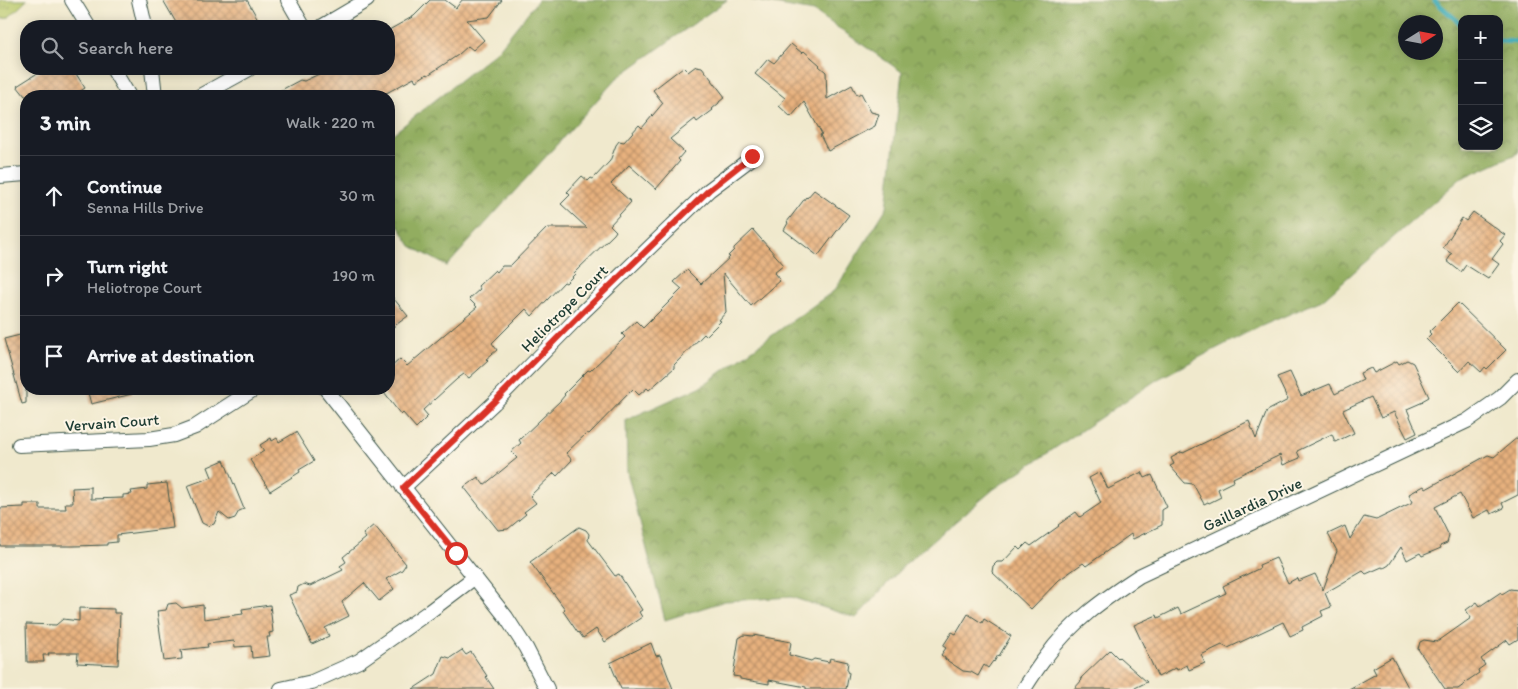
<!DOCTYPE html>
<html lang="en">
<head>
<meta charset="utf-8">
<style>
	:root { --surface:#171b24; --page:#242831; --text:#f1f3f6; --muted:#9ea1a6; --line:#363941 }
	body { margin:0; font-family:Itim,sans-serif; background:var(--page); color:var(--text) }
	.controls { position:absolute; right:15px; top:15px; display:grid; overflow:hidden; border-radius:10px; box-shadow:0 2px 12px #0003 }
	.controls button { width:45px; height:45px; display:grid; place-items:center; padding:0; border:0; border-bottom:1px solid var(--line); background:var(--surface); color:var(--text); font:25px sans-serif }
	.compass { position:absolute; left:1398px; top:15px; width:45px; height:45px; border-radius:50%; background:var(--surface); box-shadow:0 2px 12px #0003; rotate:79deg }
	.stop { position:absolute; width:15px; height:15px; margin:-11px; border:4px solid #d93025; border-radius:50%; background:#fff }
	.stop.end { background:#d93025; border-color:#fff; box-shadow:0 1px 5px #0008 }
	.list { margin:0; padding:0; list-style:none }
	h2 { display:flex; justify-content:space-between; align-items:center; height:65px; margin:0; padding:0 20px; font-size:21px }
	h2 small { font-size:16px; font-weight:400; color:var(--muted) }
	.list li { display:grid; grid-template-columns:32px 1fr auto; gap:15px; align-items:center; box-sizing:border-box; height:80px; padding:0 20px; border-top:1px solid var(--line) }
	.list b { display:block; font-size:19px; white-space:nowrap }
	.list p { margin:0; font-size:16px; white-space:nowrap; color:var(--muted) }
	.list em { font-size:16px; font-style:normal; color:var(--muted) }
	.icon { flex:none; width:28px; height:28px; fill:none; stroke:currentColor; stroke-width:2; stroke-linecap:round; stroke-linejoin:round }
	.map { position:relative; flex:none; width:1518px; height:689px; overflow:hidden }
	.search { position:absolute; background:var(--surface); box-shadow:0 2px 12px #0003; left:20px; top:20px; width:375px; height:55px; display:flex; align-items:center; gap:12px; box-sizing:border-box; padding:0 18px; border-radius:20px; color:var(--muted); font-size:19px }
	.panel { position:absolute; background:var(--surface); box-shadow:0 2px 12px #0003; left:20px; top:90px; width:375px; height:305px; border-radius:20px }
	.map>svg:first-child { display:block }
	.grass { fill:url(#grass-tufts); stroke:#6c8350 }
	.forest { fill:url(#forest-crowns); stroke:#58754a; fill-rule:evenodd }
	.lines { fill:none; stroke-linecap:round; stroke-linejoin:round }
	.stream { stroke:#3aaab7; stroke-width:5 }
	.building { fill:url(#building-cross-hatch) }
	.minor-casing { stroke:#3e574b; stroke-width:16 }
	.minor { stroke:#fff; stroke-width:14 }
	.route { stroke:#d93025; stroke-width:6 }
	.labels { text-anchor:middle; stroke-width:4; stroke-linejoin:round; paint-order:stroke }
	.street-label { font-size:16px; fill:#1f3d34; stroke:#fcf5e5 }
</style>
</head>
<body>
<div class="map">
<svg width="1518" height="689" viewBox="0 0 1518 689">
	<defs>
		<pattern id="grass-tufts" width="24" height="20" patternUnits="userSpaceOnUse" patternTransform="scale(1.25)"><rect width="24" height="20" fill="#b9c96c"/><path d="M3 7l-1-3M5 7V3M7 7l1-3M15 17l-1-3M17 17v-4M19 17l1-3" fill="none" stroke="#96a45a"/></pattern>
		<pattern id="forest-crowns" width="20" height="18" patternUnits="userSpaceOnUse" patternTransform="scale(1.25)"><rect width="20" height="18" fill="#92ad60"/><path d="M2 6a3 3 0 1 1 6 0M12 15a3 3 0 1 1 6 0" fill="none" stroke="#778e50"/></pattern>
		<pattern id="building-cross-hatch" width="8" height="8" patternUnits="userSpaceOnUse" patternTransform="scale(1.25)"><rect width="8" height="8" fill="#e7b17e"/><path d="M0 0l8 8M0 8l8-8" fill="none" stroke="#bb9168"/></pattern>
	</defs>
	<rect width="100%" height="100%" fill="#fcf5e5"/>
	<filter id="ink" filterUnits="userSpaceOnUse"><feTurbulence type="fractalNoise" baseFrequency=".02" numOctaves="2"/><feDisplacementMap in="SourceGraphic" scale="10" xChannelSelector="R" yChannelSelector="G"/><feConvolveMatrix kernelMatrix="1 2 1 2 8 2 1 2 1" color-interpolation-filters="sRGB"/></filter>
	<filter id="wash" filterUnits="userSpaceOnUse"><feTurbulence type="fractalNoise" baseFrequency=".0096" numOctaves="4" result="noise"/><feDisplacementMap in="SourceGraphic" scale="20" xChannelSelector="R" yChannelSelector="G"/><feGaussianBlur stdDeviation="1.12" result="paint"/><feColorMatrix in="noise" values="0 0 0 0 0 0 0 0 0 0 0 0 0 0 0 0 0 1.4 0 .05"/><feComposite in="paint" operator="in"/></filter>
	<g filter="url(#wash)">
		<rect width="100%" height="100%" fill="#f0e9cd"/>
		<polygon class="grass" points="0,0 27,0 8,18 0,19"/>
		<g class="forest">
			<polygon points="538,0 727,0 617,78 447,266 411,246 389,211 389,137 498,50"/>
			<path d="M751 0H1518V153L1460 179 1322 300 1250 331 1158 379 994 489 905 564 856 618 791 597 725 601 665 620 627 472 626 420 702 386 835 290 887 207 902 72 814 11ZM1462 19H1499V146H1462ZM1406 22H1436V52H1406Z"/>
		</g>
		<g class="lines">
			<g class="stream">
				<polyline points="1434,0 1462,25"/>
				<polyline points="1499,41 1518,42"/>
			</g>
		</g>
		<g id="blocks">
			<g class="building">
				<polygon points="163,0 247,0 262,26 178,26"/>
				<polygon points="430,0 445,0 456,8 462,0 502,0 489,17 467,20 484,40 473,50 468,46 458,55 428,75 427,74 416,81 414,78 381,96 270,96 300,80 304,81 330,69 389,69 389,30 414,16"/>
				<polygon points="791,44 802,53 804,51 820,65 819,66 826,72 827,99 852,85 857,95 861,93 871,112 879,114 875,126 828,151 820,135 822,134 804,102 791,117 779,106 785,98 755,74 768,59 774,63"/>
				<polygon points="696,66 702,67 725,97 719,102 719,103 712,109 713,110 697,122 695,119 670,139 684,152 678,159 680,161 656,189 629,165 611,184 631,202 610,225 616,231 614,234 574,273 575,274 566,283 564,282 532,316 526,309 492,343 497,350 486,359 488,361 469,378 464,374 457,379 423,410 428,416 416,428 403,413 401,415 381,389 389,389 389,369 400,359 407,366 477,307 469,299 480,289 478,286 495,270 497,272 502,266 510,266 547,228 587,228 561,204 570,195 567,192 582,176 588,181 591,178 593,179 610,161 616,145 619,141 624,142 639,125 642,128 663,103 653,90 683,67 688,72"/>
				<polygon points="44,69 73,69 85,88 73,96 25,96 17,86"/>
				<polygon points="814,190 849,215 818,256 784,230 788,223 787,222 806,197 807,198"/>
				<polygon points="1473,212 1505,235 1500,241 1503,244 1492,259 1499,264 1488,279 1466,265 1461,272 1447,261 1452,254 1443,248 1462,218 1466,221"/>
				<polygon points="753,230 784,265 774,273 780,280 751,306 723,273 726,312 719,320 721,321 706,336 704,334 674,365 674,368 649,390 647,388 639,395 633,389 589,434 587,433 566,453 572,460 557,476 554,473 530,496 536,503 524,512 526,514 508,529 498,530 464,487 478,477 484,485 517,458 511,452 521,443 519,440 560,401 565,395 564,394 588,370 590,371 625,337 622,334 636,321 643,328 682,289 674,282 687,270 701,284 730,257 728,256 734,250 734,248"/>
				<polygon points="389,293 408,316 389,330"/>
				<polygon points="1458,303 1506,350 1487,369 1485,367 1481,372 1469,361 1459,372 1426,339 1431,334 1429,332"/>
				<polygon points="20,335 21,337 26,337 26,403 22,404 4,339"/>
				<polygon points="1407,360 1413,363 1429,397 1422,401 1423,402 1407,409 1417,433 1407,438 1394,412 1381,418 1371,397 1343,410 1354,433 1335,442 1332,434 1297,451 1300,458 1283,465 1280,455 1233,478 1234,481 1218,489 1221,497 1209,503 1208,502 1204,504 1193,484 1185,483 1170,466 1174,464 1171,458 1182,452 1183,453 1249,421 1256,439 1267,411 1288,400 1277,377 1290,372 1301,396 1330,384 1335,394 1363,380 1360,373 1371,368 1374,373 1397,361 1399,364"/>
				<polygon points="87,389 132,389 132,394 91,404"/>
				<polygon points="296,432 314,461 299,470 300,472 270,491 250,460 264,451 260,445 271,438 272,441 277,438 279,442"/>
				<polygon points="1518,437 1518,495 1502,503 1504,508 1491,514 1489,510 1473,518 1460,494 1435,507 1449,536 1447,543 1440,546 1441,548 1422,556 1420,553 1407,560 1401,547 1389,565 1384,568 1382,567 1366,574 1363,571 1325,593 1331,607 1321,611 1323,616 1302,627 1303,630 1290,636 1283,622 1228,648 1222,645 1201,655 1205,663 1189,670 1187,665 1177,670 1176,668 1158,677 1134,625 1157,615 1158,618 1178,608 1181,614 1226,593 1223,586 1260,568 1259,565 1276,558 1288,583 1297,578 1298,581 1315,574 1323,590 1337,551 1328,534 1345,526 1350,539 1364,517 1376,520 1413,502 1409,494 1424,486 1426,489 1488,455 1494,457"/>
				<polygon points="224,460 244,509 239,511 235,518 229,520 219,512 214,524 208,526 202,523 187,486 212,477 208,467"/>
				<polygon points="1100,472 1108,489 1142,472 1145,478 1152,475 1167,507 1162,510 1162,525 1133,539 1131,534 1086,566 1083,563 1059,580 1031,609 992,572 993,566 997,562 1003,562 1017,547 1020,550 1027,543 1031,546 1059,526 1058,525 1076,512 1080,517 1101,503 1089,478"/>
				<polygon points="167,483 173,528 117,535 117,542 107,543 107,545 74,546 0,546 0,508 24,507 24,504 40,504 40,509 66,509 65,503 73,503 72,488 91,487 91,499 123,498 123,495 132,494 131,491 147,489 147,485"/>
				<polygon points="374,525 406,564 402,570 386,579 394,589 379,601 364,583 342,602 349,616 325,628 329,636 312,644 289,595 297,592 298,587 304,584 310,586 343,570 340,566 346,562 343,557 366,538 363,534"/>
				<polygon points="579,527 586,530 589,534 588,540 615,576 619,574 642,610 639,612 642,617 605,642 596,629 583,638 579,632 578,633 563,611 565,609 530,562"/>
				<polygon points="1510,589 1518,590 1518,639 1510,644 1507,640 1481,659 1485,665 1478,670 1479,673 1464,683 1465,684 1458,689 1445,689 1418,649 1420,642 1424,640 1437,642 1471,618 1466,610 1477,602 1480,606 1501,592 1502,594"/>
				<polygon points="176,603 182,608 203,605 204,619 243,614 242,609 270,605 273,632 269,633 270,637 267,637 270,656 252,658 251,646 235,647 234,641 207,644 208,647 181,650 182,659 164,661 157,611 166,610 168,604"/>
				<polygon points="79,608 114,609 114,613 120,613 118,665 77,663 78,653 48,653 49,655 43,655 44,662 27,662 26,624 56,625 63,619 79,621"/>
				<polygon points="968,614 982,623 984,619 1011,636 999,656 998,655 994,662 993,661 988,668 984,665 978,676 971,672 963,671 945,659 945,658 941,655 946,648 943,646 952,632 956,634"/>
				<polygon points="744,635 753,636 753,635 791,642 789,655 811,661 814,659 829,662 830,658 848,662 847,669 849,673 846,689 806,689 806,687 769,680 769,684 740,679 740,677 733,676 739,638"/>
				<polygon points="651,643 656,656 660,655 673,689 621,689 610,663"/>
				<polygon points="462,650 466,655 471,652 487,676 486,677 494,689 413,689 436,674 443,656 450,658"/>
				<polygon points="1110,650 1118,658 1119,657 1147,682 1133,689 1074,689 1082,680 1081,678"/>
				<polygon points="1392,657 1409,689 1349,689 1376,674 1373,668"/>
			</g>
		</g>
	</g>
	<g filter="url(#ink)">
		<use href="#blocks" fill-opacity="0" stroke="#3e574b" stroke-width="1"/>
		<g class="lines">
			<defs>
				<g id="minor">
					<polyline points="72,0 88,26"/>
					<polyline points="139,0 145,26"/>
					<polyline points="288,0 303,26"/>
					<polyline points="323,26 367,0"/>
					<polyline points="113,69 129,96"/>
					<polyline points="152,69 155,96"/>
					<polyline points="200,96 249,69"/>
					<polyline points="0,176 26,174"/>
					<polyline points="326,389 506,617 526,648 547,689"/>
					<polyline points="19,445 149,439 174,435 195,427 254,389"/>
					<polyline points="403,488 494,403 582,313 709,190 753,157"/>
					<polyline points="281,689 312,682 359,661 430,611 475,577"/>
					<path d="M1024 689C1031 678 1038 667 1046 657 1070 623 1104 599 1139 576L1467 421 1500 398 1518 380"/>
				</g>
			</defs>
			<use href="#minor" class="minor-casing"/>
			<use href="#minor" class="minor"/>
		</g>
	</g>
	<g class="lines" filter="url(#ink)">
		<polyline class="route" points="456,553 403,488 494,402 582,313 709,190 752,156"/>
	</g>
	<g class="labels">
		<g class="street-label">
			<text transform="translate(564 308) rotate(-45)" y="6">Heliotrope Court</text>
			<text transform="translate(112 422) rotate(-4)" y="6">Vervain Court</text>
			<text transform="translate(1252 504) rotate(-25)" y="6">Gaillardia Drive</text>
		</g>
	</g>
</svg>
<div class="controls">
<button>+</button>
<button>−</button>
<button><svg class="icon" aria-label="layers" viewBox="0 0 24 24"><path d="M12 4l9 5-9 5-9-5zM3 14l9 5 9-5"/></svg></button>
</div>
<svg class="compass" viewBox="-18 -18 36 36"><path d="M0-13l5 13h-10z" fill="#e53935"/><path d="M0 13l5-13h-10z" fill="#9ea1a6"/></svg>
<div class="stop" style="left:456px;top:553px"></div>
<div class="stop end" style="left:752px;top:156px"></div>
<div class="search"><svg class="icon" aria-label="search" viewBox="0 0 24 24"><circle cx="10" cy="10" r="6"/><path d="M15 15l6 6"/></svg>Search here</div>
<section class="panel">
<h2>3 min<small>Walk · 220 m</small></h2>
<ul class="list">
<li><svg class="icon" aria-label="ahead" viewBox="0 0 24 24"><path d="M12 20V5M6 11l6-6 6 6"/></svg><div><b>Continue</b><p>Senna Hills Drive</p></div><em>30 m</em></li>
<li><svg class="icon" aria-label="right" viewBox="0 0 24 24"><path d="M7 20v-9h11M14 6l5 5-5 5"/></svg><div><b>Turn right</b><p>Heliotrope Court</p></div><em>190 m</em></li>
<li><svg class="icon" aria-label="arrive" viewBox="0 0 24 24"><path d="M6 21V4h12l-3 4 3 4H6"/></svg><div><b>Arrive at destination</b></div></li>
</ul>
</section>
</div>
</body>
</html>
